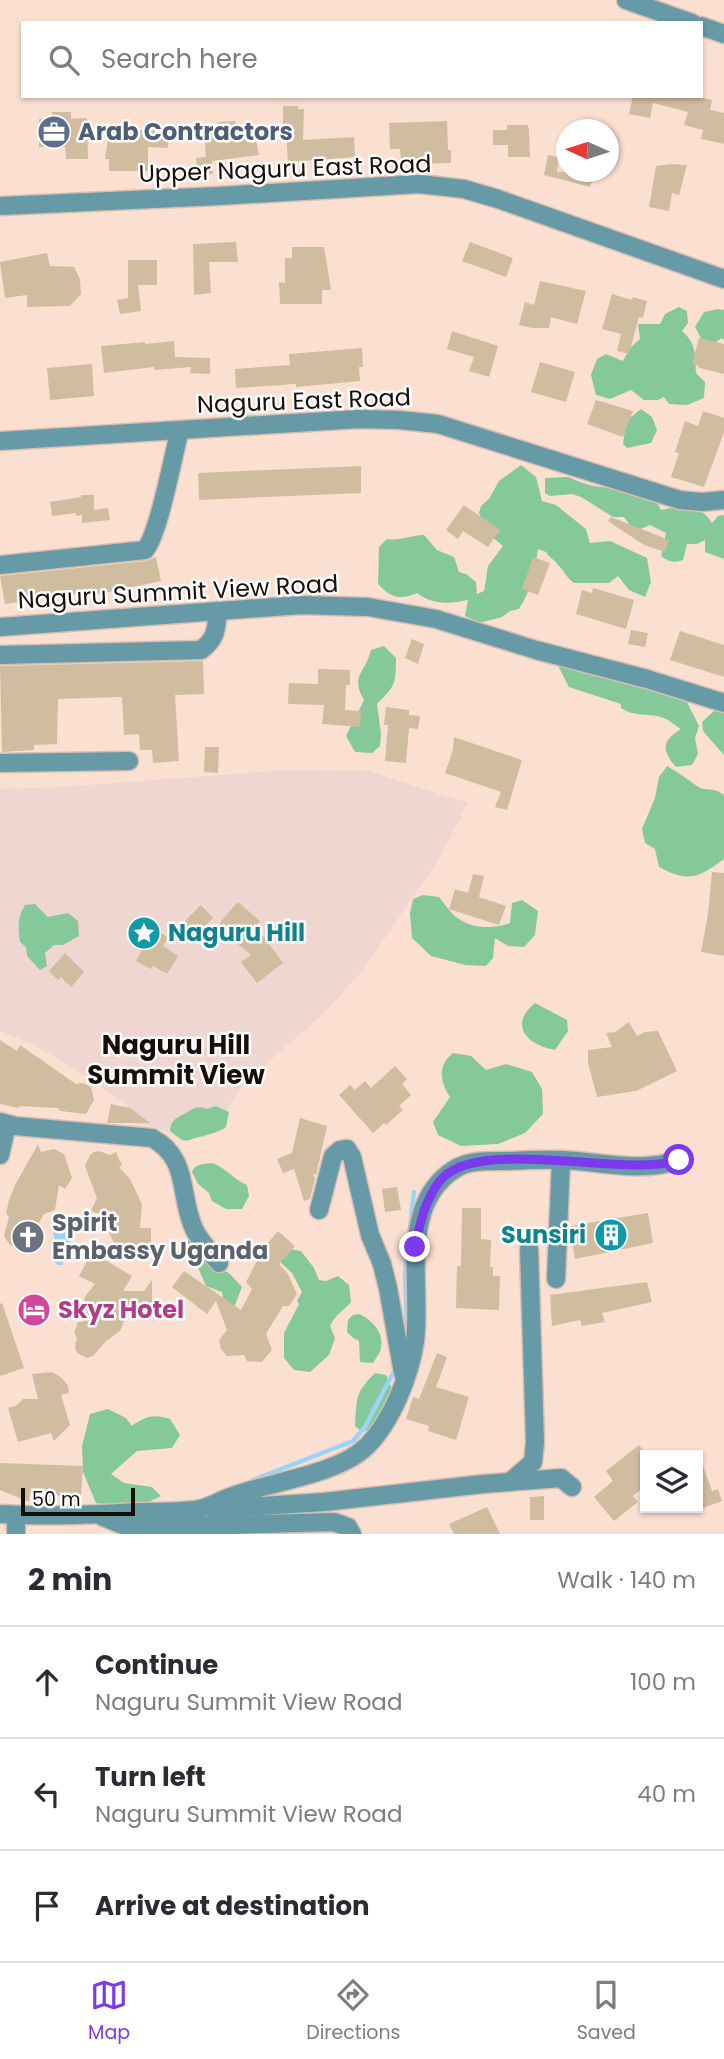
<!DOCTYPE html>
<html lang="en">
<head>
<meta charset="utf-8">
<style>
	:root { --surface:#fff; --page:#f2f2f3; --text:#2b2b33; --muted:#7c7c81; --line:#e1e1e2; --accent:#7c3aed }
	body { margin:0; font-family:Poppins,sans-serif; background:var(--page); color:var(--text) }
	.controls { position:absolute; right:21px; bottom:21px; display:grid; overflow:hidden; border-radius:0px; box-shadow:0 2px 5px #0004 }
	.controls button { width:63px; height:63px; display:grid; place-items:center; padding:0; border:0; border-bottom:2px solid var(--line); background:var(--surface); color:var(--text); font:35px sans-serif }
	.compass { position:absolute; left:556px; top:119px; width:63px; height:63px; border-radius:50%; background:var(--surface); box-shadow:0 2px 5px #0004; rotate:273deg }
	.scale { position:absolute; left:21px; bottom:18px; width:114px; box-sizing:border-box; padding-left:7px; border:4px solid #180d07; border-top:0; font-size:19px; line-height:24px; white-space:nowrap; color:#180d07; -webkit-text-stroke:5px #fff; paint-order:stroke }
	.stop { position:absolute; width:21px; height:21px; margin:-16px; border:5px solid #7c3aed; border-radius:50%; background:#fff }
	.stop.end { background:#7c3aed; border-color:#fff; box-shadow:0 2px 7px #0008 }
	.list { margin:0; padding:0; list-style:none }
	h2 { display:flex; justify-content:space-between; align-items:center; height:91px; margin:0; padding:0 28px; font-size:30px }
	h2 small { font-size:23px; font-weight:400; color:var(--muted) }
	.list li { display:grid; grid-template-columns:46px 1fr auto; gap:21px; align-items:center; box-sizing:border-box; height:112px; padding:0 28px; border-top:2px solid var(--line) }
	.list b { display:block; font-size:26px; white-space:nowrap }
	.list p { margin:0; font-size:23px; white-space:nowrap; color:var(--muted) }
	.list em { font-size:23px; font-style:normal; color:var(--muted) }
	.icon { flex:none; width:38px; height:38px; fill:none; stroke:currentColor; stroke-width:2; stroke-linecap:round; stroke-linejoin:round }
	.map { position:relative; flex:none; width:724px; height:1534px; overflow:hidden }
	.search { position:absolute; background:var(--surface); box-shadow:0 2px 5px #0004; left:21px; right:21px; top:21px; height:77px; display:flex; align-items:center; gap:18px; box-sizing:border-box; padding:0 24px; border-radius:0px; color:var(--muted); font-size:26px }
	.sheet { height:427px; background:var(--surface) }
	nav { display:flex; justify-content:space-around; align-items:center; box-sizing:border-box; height:98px; border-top:2px solid var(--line); background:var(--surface); font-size:19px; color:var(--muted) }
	nav a { display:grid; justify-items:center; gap:4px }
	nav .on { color:var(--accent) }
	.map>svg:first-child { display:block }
	.industrial { fill:#f0d6d1 }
	.green { fill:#85c99a }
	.water { fill:#9ad5f9 }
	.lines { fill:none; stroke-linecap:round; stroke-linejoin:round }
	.stream { stroke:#9ad5f9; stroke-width:4.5 }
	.building { fill:#d0bc9f }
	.minor-casing { stroke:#d7beb1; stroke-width:21 }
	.minor { stroke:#669aa7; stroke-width:18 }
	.route { stroke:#7c3aed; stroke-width:9 }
	.labels { text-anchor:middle; stroke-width:5; stroke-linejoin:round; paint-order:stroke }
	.service-label { font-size:24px; font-weight:bold; fill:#4e5e75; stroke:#fff; text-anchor:start }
	.street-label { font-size:24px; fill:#180d07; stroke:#fff }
	.culture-label { font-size:24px; font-weight:bold; fill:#0d838f; stroke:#fff; text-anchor:start }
	.worship-label { font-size:24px; font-weight:bold; fill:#5b616d; stroke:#fff; text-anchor:start }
	.hotel-label { font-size:24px; font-weight:bold; fill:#b23c85; stroke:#fff; text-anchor:start }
	.neighbourhood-label { font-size:26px; font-weight:bold; fill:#180d07; stroke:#fff }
</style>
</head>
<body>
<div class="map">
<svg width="724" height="1534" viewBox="0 0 724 1534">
	<rect width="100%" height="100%" fill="#fbe0d1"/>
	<polygon class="industrial" points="285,770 368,771 468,803 441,856 364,969 324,1013 246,1082 230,1104 218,1129 204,1137 187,1138 147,1125 136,1124 143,1118 89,1078 34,1045 0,1031 0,789 61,787"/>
	<g class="green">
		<path d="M679 307 687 311 688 323 682 331C697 344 695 355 696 373L705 382 704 398 687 405 669 404 664 397 658 400H644L631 390 610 399 596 395 591 375 597 359 606 354 623 361 630 348 640 339 638 324H660L665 314Z"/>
		<polygon points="718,309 724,310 724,340 722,338 711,345 704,344 695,327 704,312"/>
		<polygon points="641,409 652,417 657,430 651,443 627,448 623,444 626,421"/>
		<path d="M521 465 536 477 542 501 556 505 586 529 590 543 610 541 647 558 651 582 645 597 629 590 618 576 609 583H574C567 578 564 571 558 565 554 559 549 558 546 552L538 549C535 570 531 591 519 609L510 611 502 617 479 623 465 616 468 600C448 604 433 605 417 593 400 601 390 597 378 584L379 547 387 539C400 541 411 535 424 535L437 550 454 557 459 572 466 574 476 582 477 594 484 591 488 566 503 546 487 533 479 513 481 506 489 499 499 481Z"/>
		<path d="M568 477C576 480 586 485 595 486 614 490 653 488 661 510 681 506 700 503 712 523L718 516 724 515V559L705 552V540L697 544H687L683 560C674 563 668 562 661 556L666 533 650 525 638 530 632 528 624 517H613L581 497 572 494 550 496 545 493V478Z"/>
		<path d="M384 646 396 658C396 684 395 686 377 704L381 734 380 746 372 753 355 752 346 736 364 700C350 675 365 674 371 650Z"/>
		<path d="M555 660 685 698 699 726 695 738 698 754 692 765 676 767C662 751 661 741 681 729 674 725 670 720 661 717 647 713 634 717 621 708V704L569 687Z"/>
		<polygon points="714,711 724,712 724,755 703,731 702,722"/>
		<path d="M667 766C678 772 687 779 697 786 706 792 712 786 724 795V859C698 878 689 883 659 867L655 849 645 843 642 829 655 798 659 777Z"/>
		<path d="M423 895 439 897C445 904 451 914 459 919 474 929 493 929 510 923L512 903 522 900 538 911 535 935 524 947 508 946 495 938 493 958 486 966 465 965 431 956 412 938 410 913 413 899Z"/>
		<path d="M35 904 48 917 68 913 78 921 79 936 63 945H54L45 953 47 966 40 970 27 956 26 947 20 942C18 927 17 918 25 905Z"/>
		<path d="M535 1003 567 1020 568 1031 555 1050C527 1045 508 1025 535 1003Z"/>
		<path d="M453 1053 471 1056 486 1070 506 1064 532 1072 542 1089 543 1114 525 1133 498 1144 461 1146 438 1135 433 1122 450 1097C440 1081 437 1066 453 1053Z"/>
		<path d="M216 1106 229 1112 226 1127C217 1133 212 1133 203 1136 184 1140 188 1146 170 1131 171 1120 175 1119 184 1114 194 1109 196 1105 207 1109Z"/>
		<path d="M213 1163C227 1169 233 1179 247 1185L249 1196 242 1209H226L212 1201 209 1193 198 1184 192 1172C195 1163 204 1164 213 1163Z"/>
		<polygon points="198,1239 219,1268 229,1273 242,1287 235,1305 227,1307 224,1303 222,1292 206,1286 196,1263 186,1258 182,1245 189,1240"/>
		<path d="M289 1249 301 1251 314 1268 319 1280 326 1281 338 1276 349 1285 351 1302C343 1311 335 1315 330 1326L335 1338 329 1355 310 1372 294 1370 284 1358V1333L299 1304 297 1301 302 1292 292 1273 276 1258Z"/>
		<path d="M359 1314C371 1319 384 1332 381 1347 381 1352 376 1358 373 1363L360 1362 359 1341 352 1337 347 1332 348 1320 353 1315Z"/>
		<path d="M375 1373 386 1375 393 1391 373 1428 362 1432 355 1426C357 1398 354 1394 375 1373Z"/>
		<path d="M108 1409 126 1418 132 1426C145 1416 155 1414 170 1419L180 1435 172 1448 137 1451 111 1474 124 1483 152 1487 161 1496 136 1508 96 1503 83 1472 82 1446 90 1414Z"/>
	</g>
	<polygon class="water" points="63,1227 66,1233 65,1238 72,1243 72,1246 62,1265 57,1265 53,1259 56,1243 53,1233 56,1228"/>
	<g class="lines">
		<g class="stream">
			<polyline points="407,1334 405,1273 414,1192"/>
			<polyline points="253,1480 353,1441 365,1427 394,1371"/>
		</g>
	</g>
	<g class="building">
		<polygon points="633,96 696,96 712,100 710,110 724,113 724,144 701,139 703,130 684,125 688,112 653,103 650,118 629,114"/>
		<polygon points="283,106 298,106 298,109 304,109 303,140 354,137 355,157 288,162 286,134 283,135"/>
		<polygon points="52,112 71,112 71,119 87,118 88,159 66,159 65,147 39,147 39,119 52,119"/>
		<polygon points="235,121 239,140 255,136 259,155 212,161 213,174 198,175 196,158 206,157 204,131 218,129 217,122"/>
		<polygon points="447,121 448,150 451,150 451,163 401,164 400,149 390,149 389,123"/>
		<polygon points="507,125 528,125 529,130 530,157 508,157 508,145 493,145 493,130 507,130"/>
		<polygon points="116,126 135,126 135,130 169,131 168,148 148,147 148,171 109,171 109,159 105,159 109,130 116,131"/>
		<polygon points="548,155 559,157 557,172 595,172 590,187 544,175"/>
		<polygon points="671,164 687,165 679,195 672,193 669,211 649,207 656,166"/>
		<polygon points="236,242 238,262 209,262 211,293 194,295 193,244"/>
		<polygon points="470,242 513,258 506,277 462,261"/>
		<polygon points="292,247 324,247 331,290 322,290 322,304 280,304 279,282 285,283 285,258 292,258"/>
		<polygon points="47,253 50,266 74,267 80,279 81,294 70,306 27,307 27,295 5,298 0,262"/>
		<polygon points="128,260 157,260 157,285 138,285 141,311 120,314 117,300 128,298"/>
		<polygon points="540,281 586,291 577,324 551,317 549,328 532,328 519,325 525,302 534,305"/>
		<polygon points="612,294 632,300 633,297 647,301 643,318 639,317 629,354 617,351 621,334 602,329"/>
		<polygon points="452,331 498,346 489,377 469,371 474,357 447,349"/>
		<polygon points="699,338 724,344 724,374 699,368 699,366 692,364"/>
		<polygon points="174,341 175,357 210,358 210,374 190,373 191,367 154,370 154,367 104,373 101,346 145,342 145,344"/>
		<polygon points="362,348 363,367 359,367 360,381 296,387 296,384 236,388 235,369 290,365 289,354"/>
		<polygon points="540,362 575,372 566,402 531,392"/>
		<polygon points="92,364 94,396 50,400 47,368"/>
		<polygon points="596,400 633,411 623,437 587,424"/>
		<polygon points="703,411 724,418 724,432 704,487 671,477 679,453 675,452 685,421 698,426"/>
		<polygon points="361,466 361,493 199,500 198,473"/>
		<polygon points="81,495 94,495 94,510 108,508 110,520 82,523 82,515 76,516 76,513 52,516 50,502 81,497"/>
		<polygon points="464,505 500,530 488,547 463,531 458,539 446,530"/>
		<polygon points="611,517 669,540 665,552 644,545 608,521"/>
		<polygon points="156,557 161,581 95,595 94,591 5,604 0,576 146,561"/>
		<polygon points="533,557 550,563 538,595 522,589"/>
		<polygon points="593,588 634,600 626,629 576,614 582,590 592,593"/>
		<polygon points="631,630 648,633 645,647 628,644"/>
		<polygon points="680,631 724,645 724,677 670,660"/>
		<polygon points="412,639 424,644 418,664 405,658"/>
		<polygon points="203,661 204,694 175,695 179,761 153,763 152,750 140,750 139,734 124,735 122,697 58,699 57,744 34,745 34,750 2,752 0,666"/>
		<polygon points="318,669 350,670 350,685 346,685 345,710 361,711 360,727 322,724 324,705 288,704 289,683 318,684"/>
		<polygon points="386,707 409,710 409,715 420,716 418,729 409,728 406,763 385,761 388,725 384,725"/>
		<polygon points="454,737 522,760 507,810 495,807 501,792 445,773 453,750"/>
		<polygon points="205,747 219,747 218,773 204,772"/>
		<polygon points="712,872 724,873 724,956 701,952 708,914"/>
		<polygon points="473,874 484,876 479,897 506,906 499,925 449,909 455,889 468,893"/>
		<polygon points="238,902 260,921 256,926 283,963 257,983 241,962 251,955 217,926"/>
		<polygon points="201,905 213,918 192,939 180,926"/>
		<polygon points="153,929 168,937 163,946 178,956 167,974 153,966 151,969 136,961"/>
		<polygon points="65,953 84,972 71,987 61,977 58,980 49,971"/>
		<polygon points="629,1022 637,1036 645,1032 658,1031 677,1071 636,1091 597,1097 588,1063 588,1050 612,1047 606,1033 615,1032"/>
		<polygon points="0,1040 17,1051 20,1045 76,1084 83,1083 91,1087 94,1100 86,1114 60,1111 58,1108 19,1106 19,1108 0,1104"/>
		<polygon points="395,1066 407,1079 402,1084 411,1095 399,1106 403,1110 386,1125 384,1123 373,1133 339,1095 350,1085 355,1090 365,1081 371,1088"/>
		<polygon points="111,1104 130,1108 150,1123 107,1123"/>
		<polygon points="300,1118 327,1126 316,1175 313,1174 315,1179 310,1199 304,1201 294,1169 283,1173 277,1159 292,1153"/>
		<polygon points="38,1144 41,1152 54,1149 64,1154 72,1178 65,1189 59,1185 55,1210 44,1214 35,1230 39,1233 31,1246 26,1244 15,1246 10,1245 4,1236 9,1217 6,1213 9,1200 15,1185"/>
		<polygon points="99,1151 110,1155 116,1152 122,1165 119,1167 130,1179 142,1204 140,1228 151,1228 151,1245 143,1245 122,1261 108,1230 110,1227 104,1215 91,1211 97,1198 85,1166 90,1155 94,1152"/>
		<polygon points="397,1187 401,1210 385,1212 382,1189"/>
		<polygon points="462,1208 481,1208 481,1239 491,1240 490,1267 493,1267 493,1276 500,1276 499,1310 456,1308 457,1266 461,1266"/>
		<polygon points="648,1213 653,1243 575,1259 570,1226"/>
		<polygon points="278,1231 295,1246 279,1264 288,1274 297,1294 289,1306 283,1306 266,1334 272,1350 262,1362 247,1361 244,1355 227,1356 221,1349 219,1340 227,1330 216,1301 207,1314 172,1287 184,1271 241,1310 252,1289 246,1282 260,1255 261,1251"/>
		<polygon points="92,1252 132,1276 123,1291 144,1291 152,1280 152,1304 131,1304 120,1331 106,1341 93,1356 87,1358 77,1353 75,1347 77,1338 74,1333 78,1322 82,1322 87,1309 84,1298 95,1284 79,1276"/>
		<polygon points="647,1282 652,1302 602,1313 605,1322 582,1326 580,1320 552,1326 550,1295"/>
		<polygon points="2,1303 24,1368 0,1376 0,1304"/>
		<polygon points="437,1353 447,1357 436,1387 469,1397 456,1440 428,1431 429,1426 406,1419 413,1397 419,1399"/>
		<polygon points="52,1372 62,1378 68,1386 69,1393 61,1395 70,1425 54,1441 51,1433 18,1442 8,1408 17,1405 23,1399 38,1399 32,1374"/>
		<polygon points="639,1445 645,1453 645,1486 633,1496 638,1502 614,1521 594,1497 613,1481 606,1471"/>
		<polygon points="699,1455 712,1491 718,1489 722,1501 698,1510 698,1456"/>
		<polygon points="0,1463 83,1466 81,1495 77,1494 76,1502 52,1493 51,1503 30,1492 29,1502 0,1490"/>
		<polygon points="544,1496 544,1520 530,1520 530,1497"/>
		<polygon points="487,1507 500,1534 454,1534 449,1524"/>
	</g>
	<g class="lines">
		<defs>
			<g id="minor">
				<polyline points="626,0 692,23"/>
				<polyline points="701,26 724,34"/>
				<polyline points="0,206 219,196 419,184 464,189 498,199 724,279"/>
				<polyline points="0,441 359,419 399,420 438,424 680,500 702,502 724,500"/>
				<path d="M0 565 145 550C159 534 173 455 180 430"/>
				<polyline points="0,627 301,605 368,607 436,619 536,650 647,679 724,703"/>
				<path d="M0 655 201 650C217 638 216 629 218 611"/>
				<polyline points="0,763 129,761"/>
				<path d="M0 1122 15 1126 152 1138C191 1159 178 1197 195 1231 201 1242 211 1253 219 1263"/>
				<polyline points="0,1155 7,1125"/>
				<polyline points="319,1210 333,1156 340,1150 347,1149 352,1157 370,1235 382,1264 388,1288 403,1373"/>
				<polyline points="556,1279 561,1160"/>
				<polyline points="510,1482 533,1462 535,1442 529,1249"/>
				<polyline points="213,1509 324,1502 483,1484 561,1478 572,1487"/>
				<path d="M0 1514C46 1517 92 1515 137 1512 157 1512 176 1512 195 1510 207 1509 219 1501 230 1497 268 1482 338 1475 367 1446 392 1421 410 1375 415 1341 422 1287 398 1204 455 1169 468 1160 490 1161 506 1161 525 1160 545 1159 564 1160 602 1162 643 1173 679 1160"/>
				<polyline points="16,1515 16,1534"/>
				<polyline points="103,1517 130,1528 334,1522 348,1527 352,1534"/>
			</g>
		</defs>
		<use href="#minor" class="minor-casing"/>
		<use href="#minor" class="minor"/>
	</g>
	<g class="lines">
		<path class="route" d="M415 1247C420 1224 424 1202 439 1182 474 1134 624 1179 679 1160"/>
	</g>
	<defs>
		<symbol id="office-disc" viewBox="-11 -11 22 22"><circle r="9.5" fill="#5c6f8a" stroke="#fff"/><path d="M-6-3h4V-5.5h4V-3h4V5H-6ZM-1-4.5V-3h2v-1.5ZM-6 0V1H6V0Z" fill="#fff"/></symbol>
		<symbol id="sight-disc" viewBox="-11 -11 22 22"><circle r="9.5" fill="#0f9aa8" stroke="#fff"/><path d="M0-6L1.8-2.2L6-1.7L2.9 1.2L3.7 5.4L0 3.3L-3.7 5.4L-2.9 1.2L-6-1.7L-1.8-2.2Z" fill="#fff"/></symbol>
		<symbol id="building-disc" viewBox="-11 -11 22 22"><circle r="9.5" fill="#0f9aa8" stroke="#fff"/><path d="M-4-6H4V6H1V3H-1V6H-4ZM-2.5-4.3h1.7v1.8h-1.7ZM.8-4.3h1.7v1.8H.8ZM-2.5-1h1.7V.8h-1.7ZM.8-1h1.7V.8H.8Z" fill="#fff"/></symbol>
		<symbol id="church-disc" viewBox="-11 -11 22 22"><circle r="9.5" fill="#6b7280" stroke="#fff"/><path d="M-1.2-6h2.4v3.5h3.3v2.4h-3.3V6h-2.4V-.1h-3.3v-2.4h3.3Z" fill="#fff"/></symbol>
		<symbol id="hotel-disc" viewBox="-11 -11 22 22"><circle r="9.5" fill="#d1479c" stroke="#fff"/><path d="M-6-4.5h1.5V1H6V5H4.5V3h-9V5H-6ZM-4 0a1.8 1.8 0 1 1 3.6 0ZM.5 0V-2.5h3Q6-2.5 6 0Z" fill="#fff"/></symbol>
	</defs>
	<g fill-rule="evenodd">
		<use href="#office-disc" x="35" y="113" width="38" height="38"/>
		<use href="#sight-disc" x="125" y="914" width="38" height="38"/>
		<use href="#building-disc" x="592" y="1216" width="38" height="38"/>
		<use href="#church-disc" x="9" y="1218" width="38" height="38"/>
		<use href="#hotel-disc" x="15" y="1291" width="38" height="38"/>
	</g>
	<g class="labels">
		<g class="service-label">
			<text x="78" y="140">Arab Contractors</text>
		</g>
		<g class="street-label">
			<text transform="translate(285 169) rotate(-2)" y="8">Upper Naguru East Road</text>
			<text transform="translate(304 401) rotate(-2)" y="8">Naguru East Road</text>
			<text transform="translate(178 592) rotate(-3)" y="8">Naguru Summit View Road</text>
		</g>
		<g class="culture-label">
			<text x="168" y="941">Naguru Hill</text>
			<text x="586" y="1243" text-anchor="end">Sunsiri</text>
		</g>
		<g class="worship-label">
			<text x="52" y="1231">Spirit<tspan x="52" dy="28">Embassy Uganda</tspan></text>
		</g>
		<g class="hotel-label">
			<text x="58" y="1318">Skyz Hotel</text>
		</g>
		<g class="neighbourhood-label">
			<text x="176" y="1054">Naguru Hill<tspan x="176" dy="30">Summit View</tspan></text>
		</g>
	</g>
</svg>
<div class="controls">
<button><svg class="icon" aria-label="layers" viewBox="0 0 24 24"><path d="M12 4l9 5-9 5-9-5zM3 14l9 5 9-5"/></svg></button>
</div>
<svg class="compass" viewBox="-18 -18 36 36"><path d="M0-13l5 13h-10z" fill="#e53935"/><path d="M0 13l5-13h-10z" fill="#7c7c81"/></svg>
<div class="scale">50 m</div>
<div class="stop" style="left:679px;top:1160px"></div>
<div class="stop end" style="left:415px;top:1247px"></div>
<div class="search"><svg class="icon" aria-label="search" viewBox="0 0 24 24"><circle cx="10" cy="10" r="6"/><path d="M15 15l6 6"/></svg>Search here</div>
</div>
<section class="sheet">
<h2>2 min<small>Walk · 140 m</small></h2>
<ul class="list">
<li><svg class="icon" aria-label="ahead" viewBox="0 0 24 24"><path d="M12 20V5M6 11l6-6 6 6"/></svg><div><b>Continue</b><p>Naguru Summit View Road</p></div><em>100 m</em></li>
<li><svg class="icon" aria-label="left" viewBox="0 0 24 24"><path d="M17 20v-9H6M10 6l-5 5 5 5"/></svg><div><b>Turn left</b><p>Naguru Summit View Road</p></div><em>40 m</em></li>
<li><svg class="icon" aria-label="arrive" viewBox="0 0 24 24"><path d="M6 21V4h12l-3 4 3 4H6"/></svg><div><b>Arrive at destination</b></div></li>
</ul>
</section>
<nav>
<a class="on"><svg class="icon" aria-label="map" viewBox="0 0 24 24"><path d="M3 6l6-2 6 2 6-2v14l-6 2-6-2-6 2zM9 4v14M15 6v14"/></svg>Map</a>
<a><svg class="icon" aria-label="directions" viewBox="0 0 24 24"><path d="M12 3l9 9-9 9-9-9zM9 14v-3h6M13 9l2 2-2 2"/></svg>Directions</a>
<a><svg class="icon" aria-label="saved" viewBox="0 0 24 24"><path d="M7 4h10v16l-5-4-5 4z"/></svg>Saved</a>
</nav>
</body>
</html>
